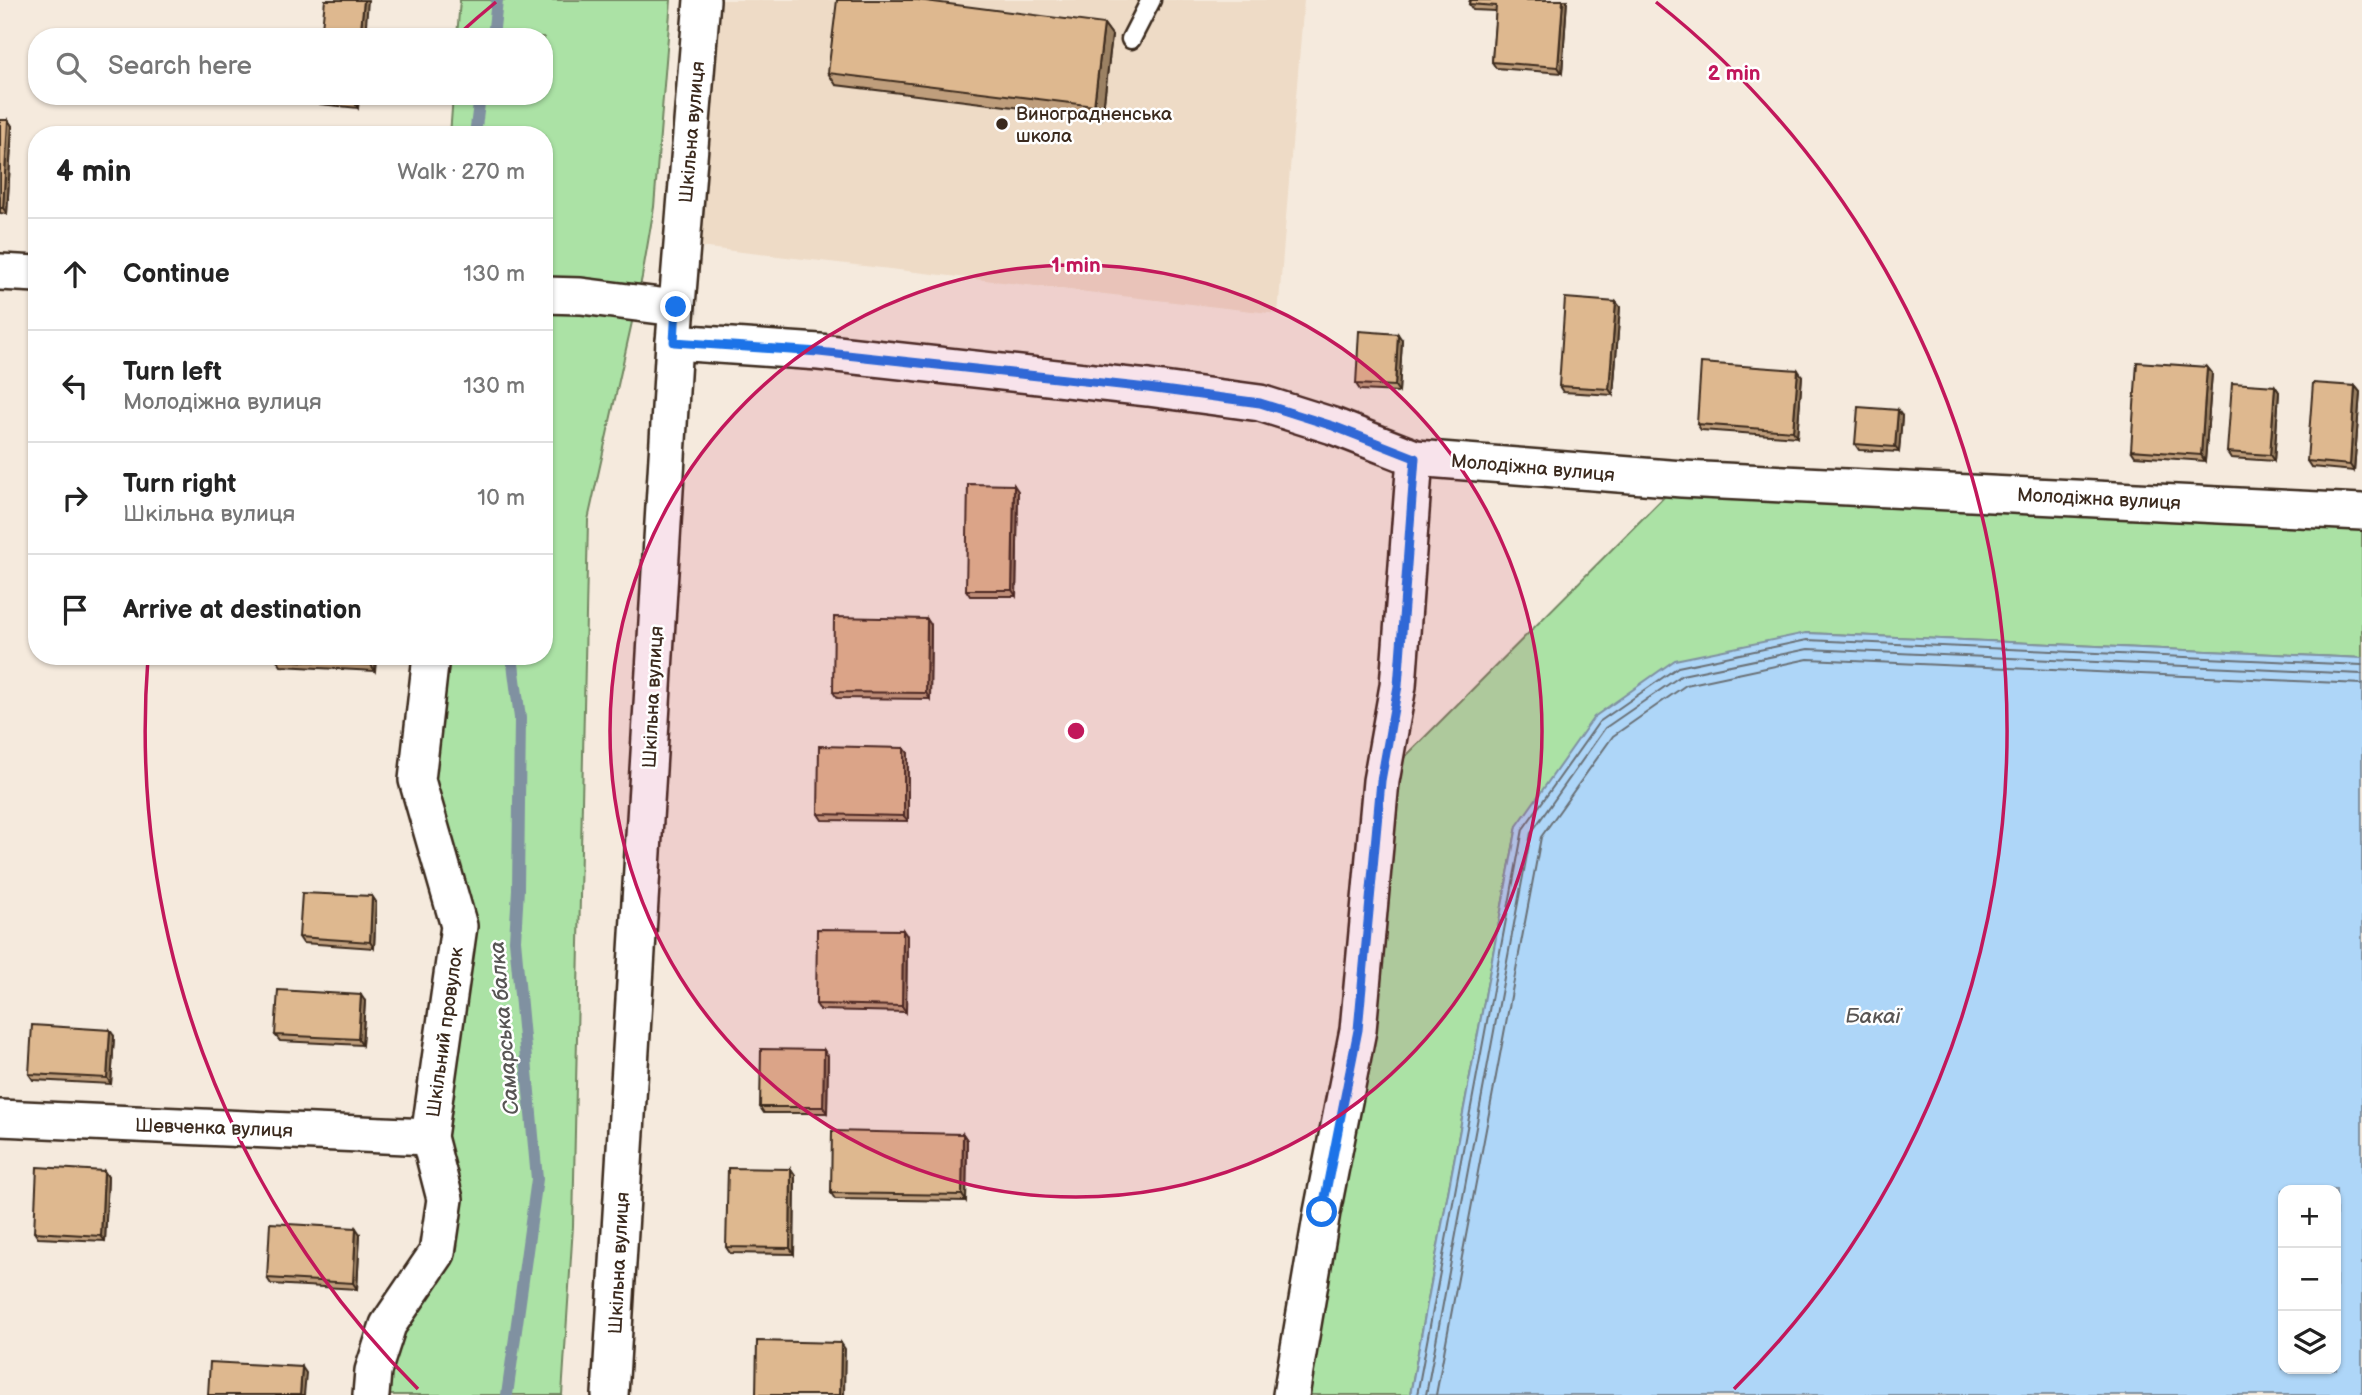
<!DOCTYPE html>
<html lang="en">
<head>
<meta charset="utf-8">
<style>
	:root { --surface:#fff; --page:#f2f2f2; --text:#222; --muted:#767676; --line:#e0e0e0 }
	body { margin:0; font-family:"Balsamiq Sans",sans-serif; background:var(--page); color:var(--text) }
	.controls { position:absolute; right:21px; bottom:21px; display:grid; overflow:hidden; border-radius:14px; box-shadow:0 2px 5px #0004 }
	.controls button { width:63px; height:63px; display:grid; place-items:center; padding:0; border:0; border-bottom:2px solid var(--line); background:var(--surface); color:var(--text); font:35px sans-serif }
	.stop { position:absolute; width:21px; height:21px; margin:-16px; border:5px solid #1a73e8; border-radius:50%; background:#fff }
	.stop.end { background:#1a73e8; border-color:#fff; box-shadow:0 2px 7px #0008 }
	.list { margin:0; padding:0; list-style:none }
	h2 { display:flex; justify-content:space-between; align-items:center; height:91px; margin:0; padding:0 28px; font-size:30px }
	h2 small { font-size:23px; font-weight:400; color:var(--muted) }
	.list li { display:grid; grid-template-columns:46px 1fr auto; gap:21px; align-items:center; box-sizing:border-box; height:112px; padding:0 28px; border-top:2px solid var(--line) }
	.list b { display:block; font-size:26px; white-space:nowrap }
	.list p { margin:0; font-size:23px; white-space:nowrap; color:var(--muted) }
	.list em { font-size:23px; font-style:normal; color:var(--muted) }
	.icon { flex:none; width:38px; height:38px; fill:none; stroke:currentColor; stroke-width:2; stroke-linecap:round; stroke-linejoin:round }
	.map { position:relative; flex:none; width:2362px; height:1395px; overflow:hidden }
	.search { position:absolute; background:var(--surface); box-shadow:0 2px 5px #0004; left:28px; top:28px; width:525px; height:77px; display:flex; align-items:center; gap:18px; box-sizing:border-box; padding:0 24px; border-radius:28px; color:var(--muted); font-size:26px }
	.panel { position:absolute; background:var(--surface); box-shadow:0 2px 5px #0004; left:28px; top:126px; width:525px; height:539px; border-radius:28px }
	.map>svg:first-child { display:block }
	.built { fill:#eedbc6 }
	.green { fill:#abe2a5; stroke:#738662; stroke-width:2 }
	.water { fill:#aed6f8; stroke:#8091a1; stroke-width:2; fill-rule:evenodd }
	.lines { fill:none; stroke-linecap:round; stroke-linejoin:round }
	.shore { stroke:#696f75; stroke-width:2 }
	.stream { stroke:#8091a1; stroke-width:12 }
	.service-casing { stroke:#3b2a1e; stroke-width:23 }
	.minor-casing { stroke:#3b2a1e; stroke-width:40 }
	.service { stroke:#fff; stroke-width:18 }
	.minor { stroke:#fff; stroke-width:35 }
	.wall { fill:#bf9e7b; stroke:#3b2a1e; stroke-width:2 }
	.shaded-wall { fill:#9b8164; stroke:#3b2a1e; stroke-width:2 }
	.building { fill:#deb88f; stroke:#3b2a1e; stroke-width:2 }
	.route { stroke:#1a73e8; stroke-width:9 }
	.ring { fill:none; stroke:#c2185b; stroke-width:3.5 }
	.poi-dot { fill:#3b2a1e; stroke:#fff; stroke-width:2.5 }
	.labels { text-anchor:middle; stroke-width:5; stroke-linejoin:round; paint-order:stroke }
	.poi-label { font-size:19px; fill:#3b2a1e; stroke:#fff; text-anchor:start }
	.street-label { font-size:19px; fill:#3b2a1e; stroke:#fff }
	.water-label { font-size:21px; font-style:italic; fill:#585554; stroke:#fff }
	.centre { fill:#c2185b; stroke:#fff; stroke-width:3.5 }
	.ring-label { font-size:21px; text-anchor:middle; font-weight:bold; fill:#c2185b; stroke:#fff; stroke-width:5; stroke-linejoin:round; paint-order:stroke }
</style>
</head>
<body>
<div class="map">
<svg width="2362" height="1395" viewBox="0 0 2362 1395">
	<rect width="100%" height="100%" fill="#f5eadd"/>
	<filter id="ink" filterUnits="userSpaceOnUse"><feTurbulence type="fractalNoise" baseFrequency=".0143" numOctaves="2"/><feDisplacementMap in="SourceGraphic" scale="14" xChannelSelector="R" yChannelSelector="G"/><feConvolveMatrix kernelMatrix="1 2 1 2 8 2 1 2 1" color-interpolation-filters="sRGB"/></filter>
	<g filter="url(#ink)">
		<polygon class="built" points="722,0 1304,0 1278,314 699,247"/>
		<g class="green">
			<polygon points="460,0 671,0 654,207 642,277 588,520 573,1226 562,1395 371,1395 437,1253 429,1137 459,926 417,780 431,656 544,656 544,135 450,135 453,96 544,96 544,37 457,37"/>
			<polygon points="1682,479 2362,512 2362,658 1806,633 1517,826 1410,1395 1291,1395 1381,781"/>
		</g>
		<path class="water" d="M1806 633 2362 658V1395H1410L1517 826 1594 717 1675 660ZM2283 1190H2336V1369H2283Z"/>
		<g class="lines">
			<g class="shore">
				<polyline points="1417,1395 1523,829 1599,722 1678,667 1807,640 2362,665"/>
				<polyline points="1426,1395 1531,833 1605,728 1682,675 1808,649 2362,674"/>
				<polyline points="1436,1395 1541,837 1613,736 1686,685 1808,659 2362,684"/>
			</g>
			<g class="stream">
				<polyline points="493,37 497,0"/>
				<polyline points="475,135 480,96"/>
				<polyline points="507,1395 537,1179 515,940 518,889 520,718 512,656"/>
			</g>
			<defs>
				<polyline id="service" points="1131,39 1151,0"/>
				<g id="minor">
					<polyline points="0,272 37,274"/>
					<polyline points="544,295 581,296 676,308"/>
					<polyline points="674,342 819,352 1148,388 1260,403 1333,426 1415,458 1682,479 2362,512"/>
					<polyline points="0,1118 429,1137"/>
					<polyline points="371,1395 373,1371 388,1325 437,1253 445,1199 429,1137 459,926 417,780 431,656"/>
					<polyline points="610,1395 674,342 702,0"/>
					<polyline points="1291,1395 1322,1212 1358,1030 1381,781 1398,686 1415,458"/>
				</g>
			</defs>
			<use href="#service" class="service-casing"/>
			<use href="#minor" class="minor-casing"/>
			<use href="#service" class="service"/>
			<use href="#minor" class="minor"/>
		</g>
		<g class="wall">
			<polygon points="1470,0 1567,0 1562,73 1496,68 1492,62 1496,11 1473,10 1469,4"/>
			<polygon points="1104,24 1112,35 1102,118 836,85 828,73"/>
			<polygon points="359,96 358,108 320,104 316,98"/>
			<polygon points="0,120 8,120 12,126 7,214 0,213"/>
			<polygon points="1616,302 1620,307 1613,395 1563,392 1559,386"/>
			<polygon points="1402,340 1399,392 1360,390 1356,384"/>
			<polygon points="2207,367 2212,373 2205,461 2135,456 2131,450"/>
			<polygon points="1802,376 1797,437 1701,430 1697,424"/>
			<polygon points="2275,386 2279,392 2274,461 2231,458 2227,452"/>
			<polygon points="2355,386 2360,392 2354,471 2311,467 2307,461"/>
			<polygon points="1902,416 1899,452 1859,450 1855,444"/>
			<polygon points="1018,491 1016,596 970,596 966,590"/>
			<polygon points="931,625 930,699 837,698 833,692"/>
			<polygon points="277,656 376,656 375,671 281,666 277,660"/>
			<polygon points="904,748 908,753 908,821 822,820 818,814"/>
			<polygon points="372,896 376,902 374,948 303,943 299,937"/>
			<polygon points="907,936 906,1012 820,1010 816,1004"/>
			<polygon points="365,1001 362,1045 280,1041 275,1035"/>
			<polygon points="114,1036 111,1084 33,1080 29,1074"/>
			<polygon points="828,1056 827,1113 764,1113 760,1107"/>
			<polygon points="963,1134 967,1140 966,1201 835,1199 831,1193"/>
			<polygon points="791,1169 795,1175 794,1254 730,1253 726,1247"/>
			<polygon points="104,1171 108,1177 105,1241 38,1238 34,1232"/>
			<polygon points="360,1234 357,1289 271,1284 267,1278"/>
		</g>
		<g class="shaded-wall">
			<polygon points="364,0 368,0 365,37 360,37"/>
			<polygon points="1563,0 1567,0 1562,73 1558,67"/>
			<polygon points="1104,24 1112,35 1102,118 1094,106"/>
			<polygon points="355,96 359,96 358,108 354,102"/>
			<polygon points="8,120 12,126 7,214 3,208"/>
			<polygon points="1616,302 1620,307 1613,395 1609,389"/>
			<polygon points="1398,334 1402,340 1399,392 1395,386"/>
			<polygon points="2207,367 2212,373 2205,461 2201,455"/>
			<polygon points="1798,370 1802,376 1797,437 1793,431"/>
			<polygon points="2275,386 2279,392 2274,461 2270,455"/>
			<polygon points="2355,386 2360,392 2354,471 2350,465"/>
			<polygon points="1898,410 1902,416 1899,452 1895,447"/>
			<polygon points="1014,485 1018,491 1016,596 1012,590"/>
			<polygon points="927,619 931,625 930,699 926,693"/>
			<polygon points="372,656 376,656 375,671 371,665"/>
			<polygon points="904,748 908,753 908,821 904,816"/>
			<polygon points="372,896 376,902 374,948 370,942"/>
			<polygon points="903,930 907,936 906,1012 902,1006"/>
			<polygon points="361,995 365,1001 362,1045 358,1039"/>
			<polygon points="110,1030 114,1036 111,1084 107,1078"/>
			<polygon points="824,1050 828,1056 827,1113 823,1107"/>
			<polygon points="963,1134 967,1140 966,1201 962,1195"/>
			<polygon points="791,1169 795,1175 794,1254 790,1248"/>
			<polygon points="104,1171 108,1177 105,1241 101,1236"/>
			<polygon points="356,1228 360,1234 357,1289 353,1283"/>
			<polygon points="841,1343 845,1349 844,1395 840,1395"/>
			<polygon points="302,1367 306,1373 304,1395 300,1395"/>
		</g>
		<g class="building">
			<polygon points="325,0 364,0 360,37 321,37"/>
			<polygon points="837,0 918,0 1104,24 1094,106 828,73"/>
			<polygon points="1470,0 1563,0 1558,67 1492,62 1496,6 1469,4"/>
			<polygon points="316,96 355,96 354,102 316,98"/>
			<polygon points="0,120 8,120 3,208 0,208"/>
			<polygon points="365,133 396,134 396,135 365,135"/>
			<polygon points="1565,298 1616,302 1609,389 1559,386"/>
			<polygon points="1359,331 1398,334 1395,386 1356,384"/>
			<polygon points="2137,362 2207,367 2201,455 2131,450"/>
			<polygon points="1701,363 1798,370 1793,431 1697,424"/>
			<polygon points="2232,383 2275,386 2270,455 2227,452"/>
			<polygon points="2313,383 2355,386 2350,465 2307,461"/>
			<polygon points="1858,407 1898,410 1895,447 1855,444"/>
			<polygon points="968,484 1014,485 1012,590 966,590"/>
			<polygon points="834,617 927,619 926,693 833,692"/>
			<polygon points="277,656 372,656 371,665 277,660"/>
			<polygon points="819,746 904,748 904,816 818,814"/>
			<polygon points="302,893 372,896 370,942 299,937"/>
			<polygon points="817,929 903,930 902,1006 816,1004"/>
			<polygon points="278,990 361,995 358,1039 275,1035"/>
			<polygon points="32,1025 110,1030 107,1078 29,1074"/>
			<polygon points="761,1049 824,1050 823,1107 760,1107"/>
			<polygon points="832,1131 963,1134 962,1195 831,1193"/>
			<polygon points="37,1167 104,1171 101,1236 34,1232"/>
			<polygon points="728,1168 791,1169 790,1248 726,1247"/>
			<polygon points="270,1223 356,1228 353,1283 267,1278"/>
			<polygon points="757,1341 841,1343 840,1395 756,1395"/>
			<polygon points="210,1362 302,1367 300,1395 208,1395"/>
		</g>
	</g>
	<g class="lines" filter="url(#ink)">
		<polyline class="route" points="676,307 674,342 819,352 1148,388 1260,403 1333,426 1415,458 1398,686 1381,781 1358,1030 1322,1212"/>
	</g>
	<circle cx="1076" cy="731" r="466" fill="#c2185b" fill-opacity=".12"/>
	<g class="ring">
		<circle cx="1076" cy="731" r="466"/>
		<path d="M418 1389A931 931 0 0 1 148 658M459 34A931 931 0 0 1 496 2M1656 2A931 931 0 0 1 1734 1389"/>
	</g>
	<circle class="poi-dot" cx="1002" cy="124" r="7"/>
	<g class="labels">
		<g class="poi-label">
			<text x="1016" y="120">Виноградненська<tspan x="1016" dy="22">школа</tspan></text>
		</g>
		<g class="street-label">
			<text transform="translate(691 132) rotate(-85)" y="7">Шкільна вулиця</text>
			<text transform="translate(1533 467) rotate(5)" y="7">Молодіжна вулиця</text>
			<text transform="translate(2099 498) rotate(3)" y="7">Молодіжна вулиця</text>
			<text transform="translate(652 697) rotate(-87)" y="7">Шкільна вулиця</text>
			<text transform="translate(444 1032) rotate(-82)" y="7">Шкільний провулок</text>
			<text transform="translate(214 1127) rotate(2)" y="7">Шевченка вулиця</text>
			<text transform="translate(618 1263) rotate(-87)" y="7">Шкільна вулиця</text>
		</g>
		<g class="water-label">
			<text x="1873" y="1023">Бакаї</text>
			<text transform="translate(504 1028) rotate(-95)" y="7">Самарська балка</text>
		</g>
	</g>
	<circle cx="1076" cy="731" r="10" class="centre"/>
	<g class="ring-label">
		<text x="1734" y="80">2 min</text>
		<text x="1076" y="272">1 min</text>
	</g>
</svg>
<div class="controls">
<button>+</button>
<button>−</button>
<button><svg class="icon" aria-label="layers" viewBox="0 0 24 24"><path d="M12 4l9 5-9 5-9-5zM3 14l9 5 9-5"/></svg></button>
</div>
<div class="stop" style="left:1322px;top:1212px"></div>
<div class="stop end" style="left:676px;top:307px"></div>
<div class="search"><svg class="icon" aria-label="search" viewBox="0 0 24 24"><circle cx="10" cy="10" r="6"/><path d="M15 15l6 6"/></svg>Search here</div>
<section class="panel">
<h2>4 min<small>Walk · 270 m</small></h2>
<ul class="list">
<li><svg class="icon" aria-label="ahead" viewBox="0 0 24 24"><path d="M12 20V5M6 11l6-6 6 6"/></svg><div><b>Continue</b></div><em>130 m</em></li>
<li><svg class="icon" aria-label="left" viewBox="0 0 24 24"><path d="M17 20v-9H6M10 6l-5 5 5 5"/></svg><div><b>Turn left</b><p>Молодіжна вулиця</p></div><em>130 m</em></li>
<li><svg class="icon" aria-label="right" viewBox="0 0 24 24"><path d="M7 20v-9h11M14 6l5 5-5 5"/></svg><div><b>Turn right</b><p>Шкільна вулиця</p></div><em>10 m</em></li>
<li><svg class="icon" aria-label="arrive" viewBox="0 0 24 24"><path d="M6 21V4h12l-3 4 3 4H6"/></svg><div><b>Arrive at destination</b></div></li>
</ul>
</section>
</div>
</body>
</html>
